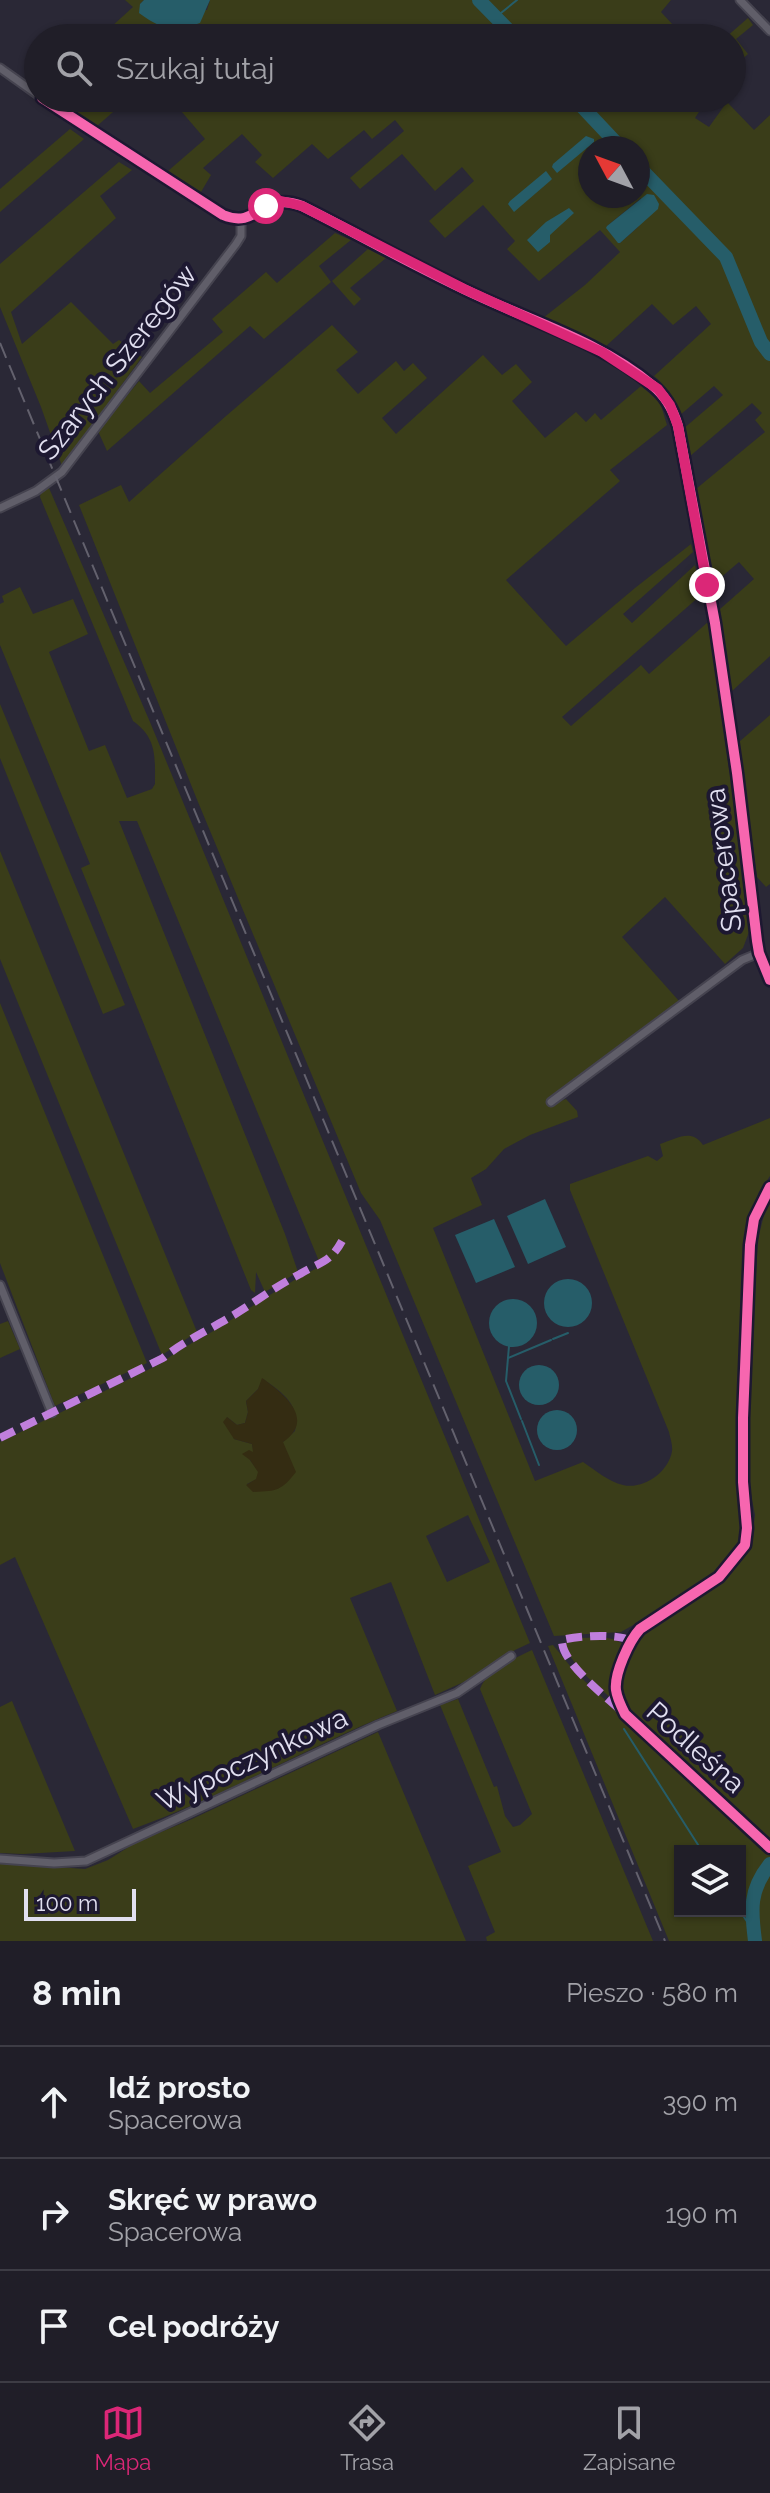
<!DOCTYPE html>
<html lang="pl">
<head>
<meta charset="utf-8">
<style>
	:root { --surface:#201e28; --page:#2d2b34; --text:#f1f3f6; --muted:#a2a2a8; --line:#3d3c45; --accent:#db2777 }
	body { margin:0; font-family:Raleway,sans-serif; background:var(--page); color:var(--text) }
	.controls { position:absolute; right:24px; bottom:24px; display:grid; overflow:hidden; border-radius:0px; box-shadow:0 2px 6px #0004 }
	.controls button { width:72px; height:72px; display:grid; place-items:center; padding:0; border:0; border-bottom:2px solid var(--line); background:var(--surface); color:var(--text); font:40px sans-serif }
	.compass { position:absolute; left:578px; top:136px; width:72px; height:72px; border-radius:50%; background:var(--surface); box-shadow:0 2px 6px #0004; rotate:311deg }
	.scale { position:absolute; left:24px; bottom:20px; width:112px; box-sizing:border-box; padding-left:8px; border:4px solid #e1dff0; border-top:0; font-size:22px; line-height:28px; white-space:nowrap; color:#e1dff0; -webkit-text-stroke:6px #1d1831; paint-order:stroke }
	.stop { position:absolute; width:24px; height:24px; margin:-18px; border:6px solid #db2777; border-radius:50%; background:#fff }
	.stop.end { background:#db2777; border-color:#fff; box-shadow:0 2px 8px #0008 }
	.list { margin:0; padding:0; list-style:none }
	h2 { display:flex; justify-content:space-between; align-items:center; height:104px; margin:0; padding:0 32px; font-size:34px }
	h2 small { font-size:26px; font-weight:400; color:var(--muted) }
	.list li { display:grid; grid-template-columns:52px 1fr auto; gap:24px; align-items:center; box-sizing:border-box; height:112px; padding:0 32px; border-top:2px solid var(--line) }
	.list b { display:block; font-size:30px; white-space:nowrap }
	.list p { margin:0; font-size:26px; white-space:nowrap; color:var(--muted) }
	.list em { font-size:26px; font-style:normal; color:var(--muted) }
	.icon { flex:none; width:44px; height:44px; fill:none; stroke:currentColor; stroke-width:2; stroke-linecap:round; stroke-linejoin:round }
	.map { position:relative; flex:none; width:770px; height:1941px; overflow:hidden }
	.search { position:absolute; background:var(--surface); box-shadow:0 2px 6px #0004; left:24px; right:24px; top:24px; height:88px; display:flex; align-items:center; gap:20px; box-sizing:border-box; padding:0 28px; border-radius:44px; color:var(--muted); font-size:30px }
	.sheet { height:440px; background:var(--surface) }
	nav { display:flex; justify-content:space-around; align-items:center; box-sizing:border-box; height:112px; border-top:2px solid var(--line); background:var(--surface); font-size:22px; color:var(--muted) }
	nav a { display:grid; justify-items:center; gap:4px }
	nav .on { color:var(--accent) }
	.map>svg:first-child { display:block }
	.green { fill:#3a3d19; fill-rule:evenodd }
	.sand { fill:#342c12 }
	.water { fill:#265d69 }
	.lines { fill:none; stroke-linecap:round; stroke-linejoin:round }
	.stream { stroke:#265d69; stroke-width:2 }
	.river { stroke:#265d69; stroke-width:14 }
	.minor-casing { stroke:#45434f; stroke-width:11 }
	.minor { stroke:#605e69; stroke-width:7 }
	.rail { stroke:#63616d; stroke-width:2; stroke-dasharray:16 8; stroke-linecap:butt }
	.quiet { stroke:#c07fdc; stroke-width:8; stroke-dasharray:16 8; stroke-linecap:butt }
	.cycleway-casing { stroke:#1d1831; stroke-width:15 }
	.cycleway { stroke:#f766af; stroke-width:10 }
	.route { stroke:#db2777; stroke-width:10 }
	.labels { text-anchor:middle; stroke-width:8; stroke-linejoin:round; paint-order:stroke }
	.street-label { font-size:28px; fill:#e1dff0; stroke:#1d1831 }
</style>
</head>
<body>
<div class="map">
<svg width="770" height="1941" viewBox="0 0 770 1941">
	<rect width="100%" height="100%" fill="#2a2836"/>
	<g class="green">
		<polygon points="125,0 144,0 140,4 207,10 210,0 671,0 661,12 685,38 99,38 133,7"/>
		<polygon points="748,18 753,25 736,39 748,54 732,68 732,38 725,38"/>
		<polygon points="81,98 129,98 97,126 69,108"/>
		<path d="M170 98H495V105L500 107 510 98H708L695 118 709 127 727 102 754 130 770 115V656L731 692 719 610 754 579 739 562 712 585 696 489 765 432 755 420 762 413 752 403 689 457 683 429 723 395 714 386 679 416C674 400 668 387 654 376L711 324 696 306 673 325 652 304 605 347 543 318 585 285 620 252 600 230 539 281 507 249 515 241 483 205 445 238 429 221 474 181 462 167 435 191 402 154 360 189 350 178 404 131 395 120 372 139 364 130 328 159 312 144 273 178 255 162 262 155 242 134 203 168 211 175 201 192 168 171 205 139ZM590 148H638V196H590ZM641 198 638 227 620 243 607 226Z"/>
		<polygon points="70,129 84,139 0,212 0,189"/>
		<polygon points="119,162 132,170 100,196 116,218 11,312 22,344 71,302 113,344 119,340 142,357 62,466 41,407 0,307 0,264"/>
		<polygon points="335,233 351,240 319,266 331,282 264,339 250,326 107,451 98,431 139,381 150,393 223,332 212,319 266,272 277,283"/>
		<polygon points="368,249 386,258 350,288 361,299 354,306 332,281"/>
		<path d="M332 325 358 352 336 370 358 394 396 361 404 371 413 363 427 378 382 418 396 434 483 355 502 375 516 364 532 382 512 401 545 438 576 412 586 422 595 413 601 420 641 386 660 402 667 425 610 470 620 481 506 580 566 646 635 588 691 544 693 552 623 614 632 623 695 565 701 595 562 717 571 726 641 665 649 674 708 622 736 817 749 932 743 948 725 964 665 897 622 937 679 1001 551 1097 552 1104 566 1099 577 1111 578 1117 530 1135 504 1149 486 1169 471 1178 482 1205 433 1228 535 1481 583 1462C595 1470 609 1482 623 1485 643 1490 669 1472 672 1451 673 1446 670 1437 669 1432L570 1190V1184L648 1156 657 1161 663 1156 660 1144C677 1139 691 1128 703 1145L770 1118V1176L759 1192 747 1223 739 1376 738 1456V1488L743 1541 739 1550 718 1574 693 1591 621 1632 554 1636 380 1220 361 1193 198 802 79 505 121 485 129 502 226 416Z"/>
		<path d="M49 488 150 722 530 1643 515 1650 477 1676 435 1695 391 1582 350 1598 397 1711C308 1747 224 1796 133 1829L15 1557 0 1565V1442L162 1363C178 1349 197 1341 215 1330 250 1308 284 1284 321 1266L137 821H119L285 1234 298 1272 265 1292 256 1272 255 1293 251 1290 81 868 90 864 0 645V604L4 602 2 596 20 587 33 614 73 599 88 634 49 652 89 751 105 745 127 798 152 789 155 784C155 757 157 738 133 721L40 497 41 492ZM263 1379C283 1393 300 1404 295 1431L283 1442 254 1492 247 1484 257 1479 259 1472 250 1460 254 1453 252 1444 234 1439 227 1417 237 1425 245 1423 248 1412 246 1401 258 1389ZM468 1515 490 1562 447 1582 426 1536Z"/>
		<polygon points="0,704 125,1005 103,1014 0,758"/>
		<polygon points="770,715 770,884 766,887 757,877 739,742"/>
		<polygon points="0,851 197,1332 162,1355 0,959"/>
		<polygon points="0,1003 147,1363 55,1406 0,1263"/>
		<polygon points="770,1203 770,1841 692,1768 629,1715 618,1690 619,1678 637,1634 682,1603 713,1587 729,1573 751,1548 755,1515 748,1479 749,1397 758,1239 765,1211"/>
		<polygon points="8,1321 20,1349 0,1358 0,1324"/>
		<path d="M580 1638C595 1638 612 1635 624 1645L613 1682 618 1704C599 1687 575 1670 565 1646L567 1641Z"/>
		<path d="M553 1645 575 1672 770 1853V1941H669L548 1646ZM680 1851H740V1911H680Z"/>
		<path d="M532 1650 653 1941H487L486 1937 495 1932 468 1866 501 1852 440 1705 458 1699 494 1787 497 1786 505 1816 513 1827 520 1825 532 1814 480 1689C487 1670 515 1658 532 1650Z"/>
		<polygon points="12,1701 75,1851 23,1854 0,1853 0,1707"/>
		<polygon points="378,1732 466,1941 0,1941 0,1863 85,1869 108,1860 135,1843 192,1819"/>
	</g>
	<path class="sand" d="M262 1378C284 1394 316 1419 283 1442L296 1472C281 1491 277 1491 253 1492L246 1485 256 1479 258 1472 250 1460 242 1454 249 1450 253 1452 252 1444 234 1439 223 1422 227 1417 237 1425 245 1423 248 1412 246 1401 258 1389Z"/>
	<g class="water">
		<path d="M144 0H210L200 23C172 33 163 30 139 13L140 4Z"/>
		<polygon points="586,136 594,139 594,142 557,173 552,167 553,164"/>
		<polygon points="546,171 552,179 550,181 514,212 508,204 510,201"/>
		<polygon points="647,194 654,195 659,204 658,209 620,243 618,243 606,228 607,226"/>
		<polygon points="569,208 574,213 550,235 550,242 538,252 527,240 546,222"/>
		<polygon points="545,1199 566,1247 528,1264 507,1216"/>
		<polygon points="494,1219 515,1267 476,1283 455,1235"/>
		<circle cx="568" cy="1303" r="24"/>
		<circle cx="513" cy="1323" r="24"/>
		<circle cx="539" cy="1385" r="20"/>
		<circle cx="557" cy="1430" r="20"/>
	</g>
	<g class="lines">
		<g class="stream">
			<polyline points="496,17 517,0"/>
			<polyline points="553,1339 568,1333"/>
			<polyline points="509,1346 506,1381 521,1419"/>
			<polyline points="508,1358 551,1340"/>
			<polyline points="522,1421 539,1465"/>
			<polyline points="624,1729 702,1851"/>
			<polyline points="740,1911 754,1932"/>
		</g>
		<g class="river">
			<polyline points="479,0 516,38"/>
			<polyline points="574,98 621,148"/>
			<polyline points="638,166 726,257 761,342 770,354"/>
			<path d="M755 1941C751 1910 749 1890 770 1864"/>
		</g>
		<defs>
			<g id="minor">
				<polyline points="740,0 770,31"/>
				<polyline points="0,68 38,95"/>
				<path d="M42 98 223 215C259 230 261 190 302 206 362 236 421 270 483 298 540 324 603 344 652 385 666 396 673 409 678 426L715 623 737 773 757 941 759 953 770 980"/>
				<polyline points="0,508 36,491 62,472 236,244 241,236 241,220"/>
				<polyline points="551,1102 742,960 759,953"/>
				<path d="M770 1187 754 1219 750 1245 743 1418V1482L747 1528 745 1545 719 1577 640 1629C629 1641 614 1674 616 1690 617 1698 621 1706 625 1714L770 1848"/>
				<polyline points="0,1285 52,1413"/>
				<polyline points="0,1859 54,1863 86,1861 378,1725 457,1693 511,1656"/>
			</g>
		</defs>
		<use href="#minor" class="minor-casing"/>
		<use href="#minor" class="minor"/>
		<polyline class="rail" points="0,343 665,1941"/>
		<g class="quiet">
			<path d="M0 1438 163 1358C184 1341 209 1330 232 1316 254 1303 276 1286 300 1274 320 1262 330 1263 342 1241"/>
			<path d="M619 1709C603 1694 561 1662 562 1640 577 1636 618 1633 631 1641"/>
		</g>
		<defs>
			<g id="cycleway">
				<path d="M42 98 223 215C259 230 261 190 302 206 362 236 421 270 483 298 540 324 603 344 652 385 666 396 673 409 678 426L715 623 737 773 757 941 759 953 770 980"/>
				<path d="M770 1187 754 1219 750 1245 743 1418V1482L747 1528 745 1545 719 1577 640 1629C629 1641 614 1674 616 1690 617 1698 621 1706 625 1714L770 1848"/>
			</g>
		</defs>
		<use href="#cycleway" class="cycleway-casing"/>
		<use href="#cycleway" class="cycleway"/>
	</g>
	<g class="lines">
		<polyline class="route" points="266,206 281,201 302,206 464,289 602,352 658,389 670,405 678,426 707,585"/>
	</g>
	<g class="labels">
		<g class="street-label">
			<text transform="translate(117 362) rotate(-52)" y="10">Szarych Szeregów</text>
			<text transform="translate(723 860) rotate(-97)" y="10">Spacerowa</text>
			<text transform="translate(696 1747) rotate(42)" y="10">Podleśna</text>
			<text transform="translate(252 1759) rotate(-25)" y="10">Wypoczynkowa</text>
		</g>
	</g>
</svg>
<div class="controls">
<button><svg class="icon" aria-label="layers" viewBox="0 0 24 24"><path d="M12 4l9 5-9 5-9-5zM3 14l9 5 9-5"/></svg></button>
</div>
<svg class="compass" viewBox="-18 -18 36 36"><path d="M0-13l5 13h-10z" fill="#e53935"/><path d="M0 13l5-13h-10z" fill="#a2a2a8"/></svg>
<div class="scale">100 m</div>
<div class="stop" style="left:266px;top:206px"></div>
<div class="stop end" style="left:707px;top:585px"></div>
<div class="search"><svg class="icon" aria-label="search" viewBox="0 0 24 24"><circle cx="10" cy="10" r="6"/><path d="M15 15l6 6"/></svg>Szukaj tutaj</div>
</div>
<section class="sheet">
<h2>8 min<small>Pieszo · 580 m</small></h2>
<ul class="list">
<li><svg class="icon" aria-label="ahead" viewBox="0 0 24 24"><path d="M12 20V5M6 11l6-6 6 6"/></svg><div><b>Idź prosto</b><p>Spacerowa</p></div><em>390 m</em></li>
<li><svg class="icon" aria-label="right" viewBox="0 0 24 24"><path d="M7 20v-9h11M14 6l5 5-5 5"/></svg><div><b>Skręć w prawo</b><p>Spacerowa</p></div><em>190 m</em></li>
<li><svg class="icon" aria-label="arrive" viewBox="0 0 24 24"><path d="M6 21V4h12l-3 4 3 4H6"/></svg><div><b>Cel podróży</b></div></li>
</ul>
</section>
<nav>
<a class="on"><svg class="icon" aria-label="map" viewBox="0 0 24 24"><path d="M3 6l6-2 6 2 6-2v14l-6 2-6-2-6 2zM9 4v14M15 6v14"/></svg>Mapa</a>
<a><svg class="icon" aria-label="directions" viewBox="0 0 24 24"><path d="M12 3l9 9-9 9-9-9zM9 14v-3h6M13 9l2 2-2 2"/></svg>Trasa</a>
<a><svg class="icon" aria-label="saved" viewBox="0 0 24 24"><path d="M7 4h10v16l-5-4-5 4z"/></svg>Zapisane</a>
</nav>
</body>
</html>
